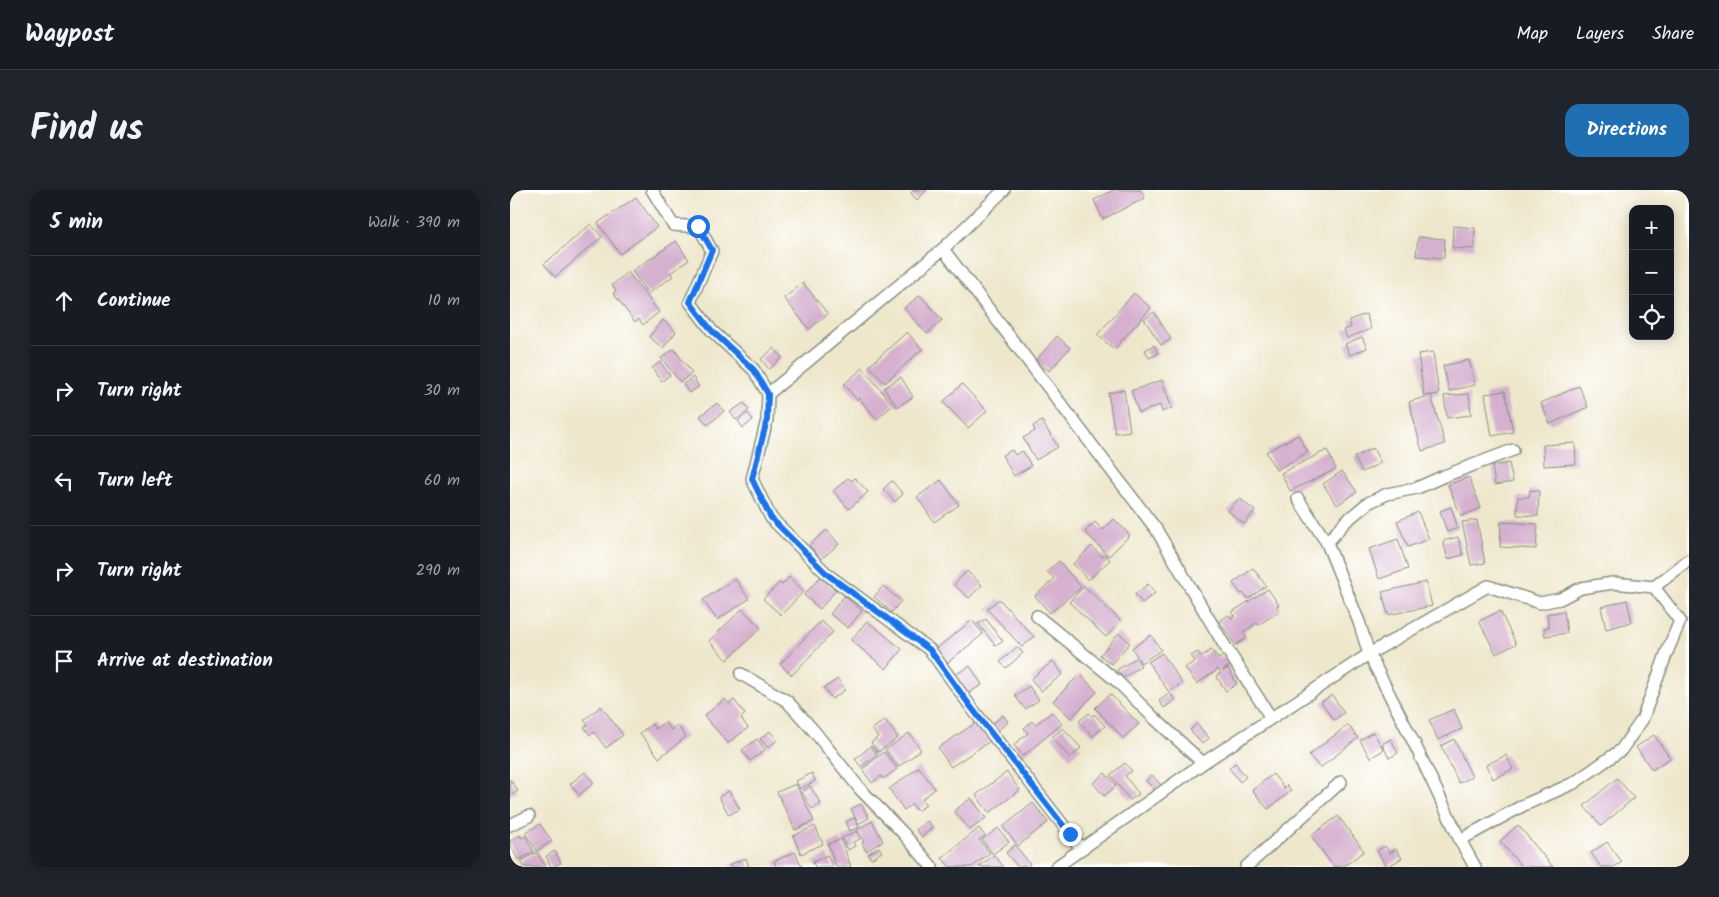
<!DOCTYPE html>
<html lang="en">
<head>
<meta charset="utf-8">
<style>
	:root { --surface:#171b24; --page:#20242c; --text:#f1f3f6; --muted:#9ea1a6; --line:#363941; --accent:#1f6fb2 }
	body { margin:0; font-family:Kalam,sans-serif; background:var(--page); color:var(--text) }
	.controls { position:absolute; right:15px; top:15px; display:grid; overflow:hidden; border-radius:10px; box-shadow:0 2px 12px #0003 }
	.controls button { width:45px; height:45px; display:grid; place-items:center; padding:0; border:0; border-bottom:1px solid var(--line); background:var(--surface); color:var(--text); font:25px sans-serif }
	.stop { position:absolute; width:15px; height:15px; margin:-11px; border:4px solid #1a73e8; border-radius:50%; background:#fff }
	.stop.end { background:#1a73e8; border-color:#fff; box-shadow:0 1px 5px #0008 }
	.list { margin:0; padding:0; list-style:none }
	h2 { display:flex; justify-content:space-between; align-items:center; height:65px; margin:0; padding:0 20px; font-size:21px }
	h2 small { font-size:16px; font-weight:400; color:var(--muted) }
	.list li { display:grid; grid-template-columns:32px 1fr auto; gap:15px; align-items:center; box-sizing:border-box; height:90px; padding:0 20px; border-top:1px solid var(--line) }
	.list b { display:block; font-size:19px; white-space:nowrap }
	.list em { font-size:16px; font-style:normal; color:var(--muted) }
	.icon { flex:none; width:28px; height:28px; fill:none; stroke:currentColor; stroke-width:2; stroke-linecap:round; stroke-linejoin:round }
	.map { position:relative; flex:none; width:1179px; height:677px; overflow:hidden; border-radius:15px }
	header { display:flex; align-items:center; gap:30px; box-sizing:border-box; height:70px; padding:0 25px; background:var(--surface); border-bottom:1px solid var(--line) }
	header strong { font-size:24px }
	nav { display:flex; gap:28px; margin-inline-start:auto; font-size:18px }
	.intro { display:flex; align-items:center; justify-content:space-between; box-sizing:border-box; height:120px; padding:0 30px }
	h1 { margin:0; font-size:35px }
	.button { padding:12px 22px; border-radius:15px; background:var(--accent); color:#fff; font-size:18px; font-weight:700 }
	main { display:flex; gap:30px; padding:0 30px }
	aside { flex:1; background:var(--surface); border-radius:15px; box-shadow:0 2px 12px #0003 }
	.map>svg:first-child { display:block }
	.building { fill:#d5b0cf }
	.lines { fill:none; stroke-linecap:round; stroke-linejoin:round }
	.street-casing { stroke:#879280; stroke-width:14 }
	.street { stroke:#fff; stroke-width:11 }
	.route { stroke:#1a73e8; stroke-width:6 }
</style>
</head>
<body>
<header>
<strong>Waypost</strong>
<nav><a>Map</a><a>Layers</a><a>Share</a></nav>
</header>
<div class="intro"><h1>Find us</h1><a class="button">Directions</a></div>
<main>
<aside>
<h2>5 min<small>Walk · 390 m</small></h2>
<ul class="list">
<li><svg class="icon" aria-label="ahead" viewBox="0 0 24 24"><path d="M12 20V5M6 11l6-6 6 6"/></svg><div><b>Continue</b></div><em>10 m</em></li>
<li><svg class="icon" aria-label="right" viewBox="0 0 24 24"><path d="M7 20v-9h11M14 6l5 5-5 5"/></svg><div><b>Turn right</b></div><em>30 m</em></li>
<li><svg class="icon" aria-label="left" viewBox="0 0 24 24"><path d="M17 20v-9H6M10 6l-5 5 5 5"/></svg><div><b>Turn left</b></div><em>60 m</em></li>
<li><svg class="icon" aria-label="right" viewBox="0 0 24 24"><path d="M7 20v-9h11M14 6l5 5-5 5"/></svg><div><b>Turn right</b></div><em>290 m</em></li>
<li><svg class="icon" aria-label="arrive" viewBox="0 0 24 24"><path d="M6 21V4h12l-3 4 3 4H6"/></svg><div><b>Arrive at destination</b></div></li>
</ul>
</aside>
<div class="map">
<svg width="1179" height="677" viewBox="0 0 1179 677">
	<rect width="100%" height="100%" fill="#fff"/>
	<filter id="ink" filterUnits="userSpaceOnUse"><feTurbulence type="fractalNoise" baseFrequency=".02" numOctaves="2"/><feDisplacementMap in="SourceGraphic" scale="10" xChannelSelector="R" yChannelSelector="G"/><feConvolveMatrix kernelMatrix="1 2 1 2 8 2 1 2 1" color-interpolation-filters="sRGB"/></filter>
	<filter id="wash" filterUnits="userSpaceOnUse"><feTurbulence type="fractalNoise" baseFrequency=".0096" numOctaves="4" result="noise"/><feDisplacementMap in="SourceGraphic" scale="20" xChannelSelector="R" yChannelSelector="G"/><feGaussianBlur stdDeviation="1.12" result="paint"/><feColorMatrix in="noise" values="0 0 0 0 0 0 0 0 0 0 0 0 0 0 0 0 0 1.4 0 .05"/><feComposite in="paint" operator="in"/></filter>
	<g filter="url(#wash)">
		<rect width="100%" height="100%" fill="#efe7cc"/>
		<g id="blocks">
			<g class="building">
				<polygon points="404,0 417,0 407,10 401,3"/>
				<polygon points="604,0 631,0 635,8 593,29 584,10"/>
				<polygon points="126,7 147,37 110,64 88,33"/>
				<polygon points="81,34 92,47 45,87 34,74"/>
				<polygon points="943,36 965,38 964,59 942,58"/>
				<polygon points="908,47 935,49 934,68 906,66"/>
				<polygon points="166,51 179,70 160,83 163,86 138,104 122,81"/>
				<polygon points="118,82 149,122 133,135 129,129 125,132 103,103 106,101 102,95"/>
				<polygon points="293,93 318,124 299,139 274,108"/>
				<polygon points="624,103 641,118 604,159 587,145"/>
				<polygon points="410,105 432,130 417,144 394,118"/>
				<polygon points="644,122 661,149 651,155 634,129"/>
				<polygon points="856,124 861,139 837,148 834,140 841,137 839,130"/>
				<polygon points="153,130 166,142 153,158 139,147"/>
				<polygon points="397,142 412,159 375,193 359,176"/>
				<polygon points="547,146 560,158 539,181 526,170"/>
				<polygon points="852,147 857,158 840,165 835,154"/>
				<polygon points="644,155 648,164 639,168 635,160"/>
				<polygon points="264,158 272,168 259,179 251,169"/>
				<polygon points="164,159 182,183 170,192 151,168"/>
				<polygon points="923,162 929,204 914,206 908,164"/>
				<polygon points="959,170 965,195 939,201 933,176"/>
				<polygon points="150,172 160,185 152,191 142,178"/>
				<polygon points="353,178 383,215 367,229 349,208 347,210 334,194"/>
				<polygon points="183,187 189,197 179,203 173,194"/>
				<polygon points="391,187 403,207 387,217 374,198"/>
				<polygon points="652,190 662,218 652,222 650,215 629,223 621,201"/>
				<polygon points="452,194 477,221 458,238 433,212"/>
				<polygon points="1069,196 1078,217 1040,234 1031,213"/>
				<polygon points="614,200 620,241 605,243 598,203"/>
				<polygon points="995,201 1003,242 982,246 975,204"/>
				<polygon points="959,204 961,225 937,228 934,206"/>
				<polygon points="921,205 935,254 912,261 899,212"/>
				<polygon points="207,213 214,221 198,235 190,226"/>
				<polygon points="234,213 239,220 226,230 220,222"/>
				<polygon points="238,223 243,230 233,238 228,231"/>
				<polygon points="532,231 548,257 526,270 513,248 525,241 523,236"/>
				<polygon points="788,245 798,262 766,280 756,262"/>
				<polygon points="1065,253 1066,274 1034,276 1033,255"/>
				<polygon points="863,258 871,273 852,282 844,267"/>
				<polygon points="502,260 505,265 513,261 521,276 504,286 492,265"/>
				<polygon points="817,260 826,279 780,301 771,283"/>
				<polygon points="999,273 1003,292 985,295 982,276"/>
				<polygon points="832,281 847,302 827,315 813,294"/>
				<polygon points="959,287 971,318 951,326 938,295"/>
				<polygon points="338,288 341,291 345,288 358,302 339,319 323,301"/>
				<polygon points="431,290 449,315 424,332 407,307"/>
				<polygon points="382,291 393,304 385,312 373,299"/>
				<polygon points="1020,300 1029,301 1028,326 1007,325 1008,307 1019,307"/>
				<polygon points="729,308 745,321 734,334 718,321"/>
				<polygon points="941,317 948,338 937,342 930,321"/>
				<polygon points="908,322 919,349 898,357 887,331"/>
				<polygon points="604,329 620,345 599,366 575,342 585,332 593,340"/>
				<polygon points="967,330 975,373 961,375 952,332"/>
				<polygon points="991,332 1028,334 1026,359 990,357"/>
				<polygon points="317,340 329,354 311,369 299,355"/>
				<polygon points="948,347 953,365 938,369 933,351"/>
				<polygon points="888,349 898,379 869,389 859,359"/>
				<polygon points="582,356 592,367 595,364 600,370 578,390 563,374"/>
				<polygon points="549,371 571,397 540,423 525,406 544,389 537,381"/>
				<polygon points="743,378 756,396 738,409 733,403 731,404 723,393"/>
				<polygon points="457,381 472,395 459,408 444,395"/>
				<polygon points="279,387 294,401 271,425 253,409 269,393 272,395"/>
				<polygon points="310,387 326,400 310,419 294,405"/>
				<polygon points="225,389 239,409 207,430 193,410"/>
				<polygon points="916,392 922,416 878,425 872,402"/>
				<polygon points="638,394 645,403 632,413 625,404"/>
				<polygon points="373,396 391,411 382,422 364,407"/>
				<polygon points="574,396 611,431 596,447 559,412"/>
				<polygon points="758,399 769,415 766,416 770,421 748,435 747,433 733,442 737,448 725,455 709,431 719,425 721,428 725,426 722,422"/>
				<polygon points="334,406 352,421 338,438 320,424"/>
				<polygon points="489,409 524,447 512,457 477,419"/>
				<polygon points="1117,410 1122,432 1096,439 1091,417"/>
				<polygon points="232,419 251,438 217,470 199,451"/>
				<polygon points="990,421 1006,454 986,464 969,431"/>
				<polygon points="1054,421 1057,443 1035,446 1034,438 1039,437 1037,424"/>
				<polygon points="476,429 493,451 486,456 468,434"/>
				<polygon points="462,430 473,444 437,473 426,459"/>
				<polygon points="311,431 323,442 282,485 270,474"/>
				<polygon points="357,431 392,459 376,479 341,450"/>
				<polygon points="609,443 620,453 601,474 590,465"/>
				<polygon points="641,445 651,460 631,473 622,458"/>
				<polygon points="507,457 513,463 496,478 490,472"/>
				<polygon points="701,460 709,469 714,465 721,475 712,481 718,478 727,494 716,501 706,486 711,483 708,479 687,494 675,478 685,471 681,466 688,462 691,467"/>
				<polygon points="652,463 672,493 659,502 638,472"/>
				<polygon points="626,468 631,476 613,488 607,480"/>
				<polygon points="543,471 553,484 531,501 521,489"/>
				<polygon points="460,476 472,495 457,504 445,485"/>
				<polygon points="570,484 587,502 561,528 543,511"/>
				<polygon points="328,489 335,500 322,509 314,498"/>
				<polygon points="519,496 529,510 515,519 505,506"/>
				<polygon points="660,503 665,510 654,518 649,511"/>
				<polygon points="600,504 629,534 613,548 585,518"/>
				<polygon points="822,505 834,523 824,530 811,512"/>
				<polygon points="215,509 219,514 224,510 235,524 231,528 238,538 218,553 194,526"/>
				<polygon points="91,516 113,545 96,558 84,542 80,545 74,537 78,535 74,530"/>
				<polygon points="944,519 952,539 928,550 919,530"/>
				<polygon points="542,522 552,534 513,566 504,555 518,543 514,538 522,531 525,535"/>
				<polygon points="579,523 582,526 584,524 595,536 583,546 569,531"/>
				<polygon points="493,525 498,532 487,541 482,534"/>
				<polygon points="375,530 388,548 368,562 361,553 368,547 362,539"/>
				<polygon points="155,532 161,540 167,535 176,547 149,568 130,543 142,534 145,539"/>
				<polygon points="467,532 480,551 441,577 428,558"/>
				<polygon points="687,534 699,548 692,554 680,540"/>
				<polygon points="838,535 848,548 810,578 799,565"/>
				<polygon points="553,538 571,558 560,568 542,547"/>
				<polygon points="260,541 267,550 258,558 250,549"/>
				<polygon points="863,542 874,560 860,568 850,550"/>
				<polygon points="399,543 411,560 388,577 375,560"/>
				<polygon points="1144,545 1160,568 1142,580 1126,557"/>
				<polygon points="247,549 255,560 240,571 232,560"/>
				<polygon points="881,549 888,563 879,568 872,554"/>
				<polygon points="944,549 962,587 949,593 931,556"/>
				<polygon points="361,556 367,564 351,577 345,569"/>
				<polygon points="374,562 387,579 373,589 371,586 362,593 352,579"/>
				<polygon points="996,565 1003,579 983,589 976,575"/>
				<polygon points="615,573 622,581 615,586 629,604 620,610 600,585"/>
				<polygon points="725,573 736,587 730,592 719,578"/>
				<polygon points="409,577 425,599 412,609 416,615 407,621 402,614 394,620 379,599"/>
				<polygon points="75,582 84,593 69,605 60,594"/>
				<polygon points="497,582 510,600 479,623 466,605"/>
				<polygon points="302,583 305,591 290,599 286,591"/>
				<polygon points="595,583 606,596 594,606 583,593"/>
				<polygon points="763,584 774,598 777,595 781,601 758,619 742,600"/>
				<polygon points="642,585 651,595 645,600 636,591"/>
				<polygon points="1107,588 1124,608 1091,636 1074,616"/>
				<polygon points="0,589 8,601 0,606"/>
				<polygon points="286,594 304,631 285,640 267,602"/>
				<polygon points="300,596 311,614 302,619 292,602"/>
				<polygon points="219,601 230,619 219,625 209,607"/>
				<polygon points="461,608 476,628 460,640 444,621"/>
				<polygon points="523,613 538,632 508,656 493,637"/>
				<polygon points="351,614 359,628 348,634 341,619"/>
				<polygon points="828,626 854,661 833,677 824,677 801,646"/>
				<polygon points="344,628 349,637 340,641 336,632"/>
				<polygon points="362,631 373,651 356,661 352,653 354,652 347,640"/>
				<polygon points="417,631 423,637 412,647 406,640"/>
				<polygon points="30,634 42,651 27,661 15,643"/>
				<polygon points="1008,635 1043,677 1012,677 990,651"/>
				<polygon points="305,636 313,654 291,664 283,646"/>
				<polygon points="469,638 475,646 469,650 480,663 462,677 440,677 432,668"/>
				<polygon points="488,638 499,652 483,664 472,650"/>
				<polygon points="347,641 350,649 343,652 345,656 338,660 332,648"/>
				<polygon points="10,645 11,648 15,646 24,662 8,670 0,654 0,651"/>
				<polygon points="331,649 341,677 326,677 318,654"/>
				<polygon points="1097,652 1112,672 1104,677 1091,677 1081,663"/>
				<polygon points="505,655 520,674 517,677 514,675 508,677 496,663"/>
				<polygon points="875,656 880,663 886,659 892,668 877,677 867,661"/>
				<polygon points="369,657 372,662 361,669 358,664"/>
				<polygon points="45,661 51,673 41,677 36,666"/>
				<polygon points="27,662 36,677 14,677 11,671"/>
				<polygon points="285,662 292,677 266,677 264,671"/>
				<polygon points="317,665 323,677 305,677 303,672"/>
				<polygon points="484,665 494,677 469,677"/>
				<polygon points="236,668 239,677 220,677 219,675"/>
			</g>
		</g>
	</g>
	<g filter="url(#ink)">
		<use href="#blocks" fill-opacity="0" stroke="#879280" stroke-width="1"/>
		<g class="lines">
			<defs>
				<g id="street">
					<polyline points="142,0 163,35 189,37 202,61 180,112 202,141 244,180 258,204 257,230 242,289 261,328 318,385 420,460 461,517 571,658"/>
					<polyline points="433,59 646,339 713,453 761,528"/>
					<polyline points="258,204 433,59 494,0"/>
					<polyline points="788,309 817,353 849,432 859,464 905,555 950,650 965,677"/>
					<polyline points="817,353 835,332 858,313 877,304 907,298 934,286 1003,260"/>
					<polyline points="1144,397 1179,370"/>
					<polyline points="527,426 608,492 644,528 693,573"/>
					<polyline points="231,484 277,511 304,541 350,599 393,643 422,677"/>
					<polyline points="0,635 19,626"/>
					<polyline points="546,677 693,573 859,464 978,396 1030,413 1050,409 1071,398 1103,393 1144,397 1170,431 1157,462 1132,530 1111,560 1064,593 1014,615 950,650"/>
					<polyline points="736,677 831,592"/>
				</g>
			</defs>
			<use href="#street" class="street-casing"/>
			<use href="#street" class="street"/>
		</g>
	</g>
	<g class="lines" filter="url(#ink)">
		<polyline class="route" points="188,36 202,60 180,112 202,141 244,180 258,204 257,230 242,289 261,328 318,385 420,460 461,517 560,644"/>
	</g>
</svg>
<div class="controls">
<button>+</button>
<button>−</button>
<button><svg class="icon" aria-label="locate" viewBox="0 0 24 24"><circle cx="12" cy="12" r="6"/><path d="M12 2v4M12 18v4M2 12h4M18 12h4"/></svg></button>
</div>
<div class="stop" style="left:188px;top:36px"></div>
<div class="stop end" style="left:560px;top:644px"></div>
</div>
</main>
</body>
</html>
